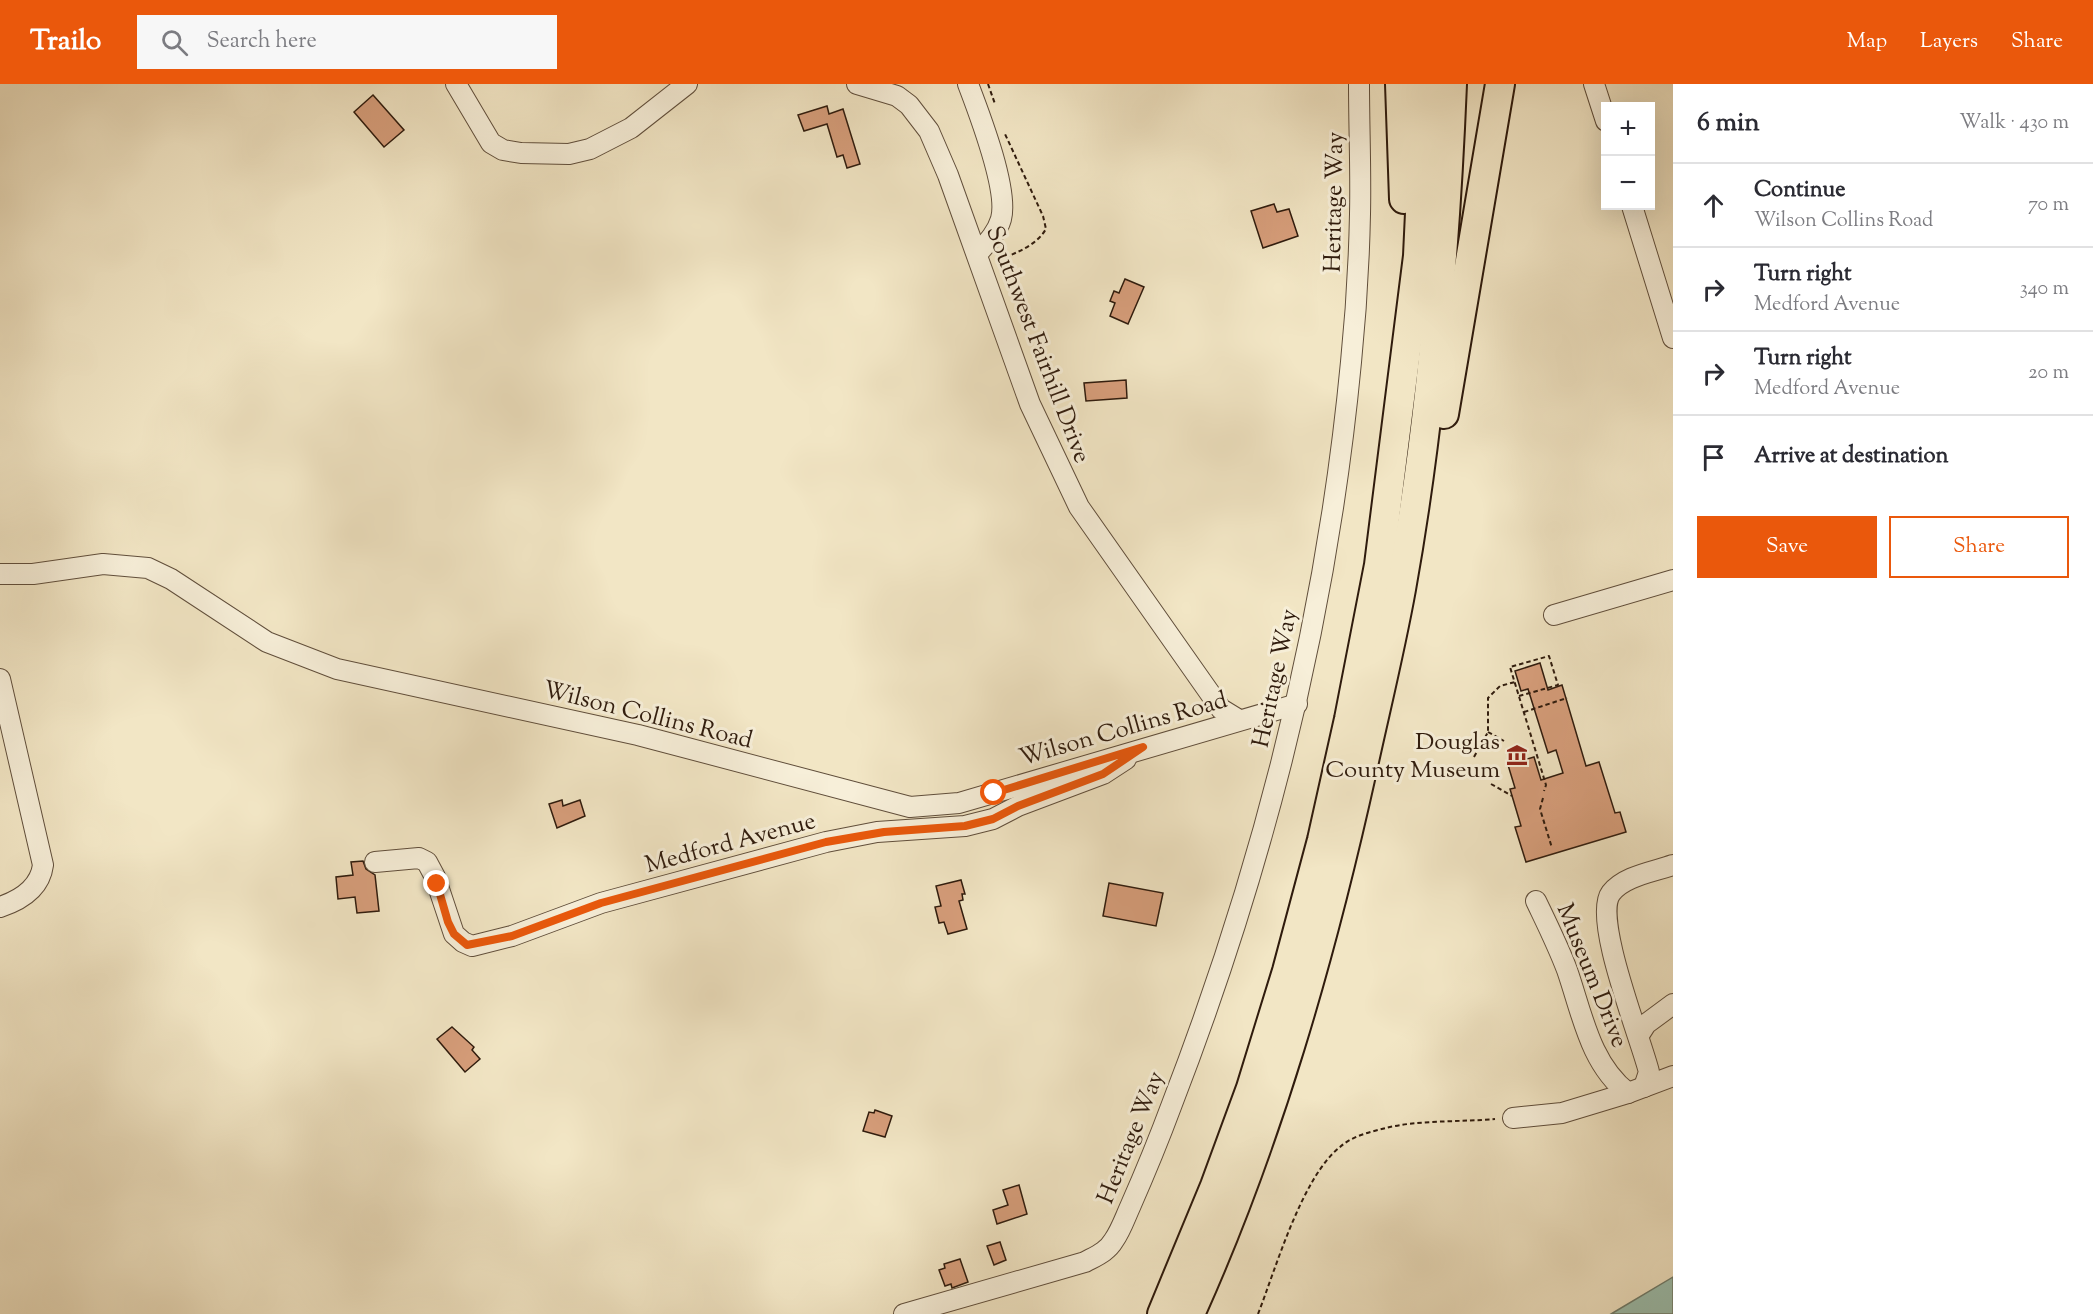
<!DOCTYPE html>
<html lang="en">
<head>
<meta charset="utf-8">
<style>
	:root { --surface:#fff; --page:#f7f7f7; --text:#2b2b33; --muted:#7c7c81; --line:#e1e1e2; --accent:#ea580c }
	body { margin:0; font-family:"Sorts Mill Goudy",serif; background:var(--page); color:var(--text) }
	.controls { position:absolute; right:18px; top:18px; display:grid; overflow:hidden; border-radius:0px; box-shadow:0 6px 24px #0002 }
	.controls button { width:54px; height:54px; display:grid; place-items:center; padding:0; border:0; border-bottom:2px solid var(--line); background:var(--surface); color:var(--text); font:30px sans-serif }
	.stop { position:absolute; width:18px; height:18px; margin:-14px; border:4px solid #ea580c; border-radius:50%; background:#fff }
	.stop.end { background:#ea580c; border-color:#fff; box-shadow:0 2px 6px #0008 }
	.list { margin:0; padding:0; list-style:none }
	h2 { display:flex; justify-content:space-between; align-items:center; height:78px; margin:0; padding:0 24px; font-size:26px }
	h2 small { font-size:20px; font-weight:400; color:var(--muted) }
	.list li { display:grid; grid-template-columns:39px 1fr auto; gap:18px; align-items:center; box-sizing:border-box; height:84px; padding:0 24px; border-top:2px solid var(--line) }
	.list b { display:block; font-size:22px; white-space:nowrap }
	.list p { margin:0; font-size:20px; white-space:nowrap; color:var(--muted) }
	.list em { font-size:20px; font-style:normal; color:var(--muted) }
	.actions { display:flex; gap:12px; padding:18px 24px }
	.actions a { flex:1; padding:14px 0; border:2px solid var(--accent); border-radius:0px; text-align:center; font-size:21px; color:var(--accent) }
	.actions .main { background:var(--accent); color:#fff }
	.icon { flex:none; width:33px; height:33px; fill:none; stroke:currentColor; stroke-width:2; stroke-linecap:round; stroke-linejoin:round }
	.map { position:relative; flex:none; width:1673px; height:1230px; overflow:hidden }
	header { display:flex; align-items:center; gap:36px; box-sizing:border-box; height:84px; padding:0 30px; background:var(--accent); color:#fff }
	header strong { font-size:28px }
	nav { display:flex; gap:33px; margin-inline-start:auto; font-size:21px }
	.search { width:420px; height:54px; background:var(--page); display:flex; align-items:center; gap:15px; box-sizing:border-box; padding:0 21px; border-radius:0px; color:var(--muted); font-size:22px }
	main { display:flex }
	aside { flex:1; background:var(--surface) }
	.map>svg:first-child { display:block }
	.water { fill:#9cc0af; stroke:#707e6e; stroke-width:1.5 }
	.building { fill:#d79e7b; stroke:#2f1b0d; stroke-width:1.5 }
	.lines { fill:none; stroke-linecap:round; stroke-linejoin:round }
	.minor-casing { stroke:#604e3b; stroke-width:22 }
	.highway-casing { stroke:#2f1b0d; stroke-width:32 }
	.path { stroke:#2f1b0d; stroke-width:2; stroke-dasharray:4.5 3; stroke-linecap:butt }
	.minor { stroke:#f7efd9; stroke-width:20 }
	.highway { stroke:#f2e6c5; stroke-width:28 }
	.route { stroke:#ea580c; stroke-width:8 }
	.labels { text-anchor:middle; stroke-width:6; stroke-linejoin:round; paint-order:stroke }
	.street-label { font-size:24px; fill:#2f1b0d; stroke:#f7efd9 }
	.poi-label { font-size:24px; fill:#2f1b0d; stroke:#f7efd9; text-anchor:end }
</style>
</head>
<body>
<header>
<strong>Trailo</strong>
<div class="search"><svg class="icon" aria-label="search" viewBox="0 0 24 24"><circle cx="10" cy="10" r="6"/><path d="M15 15l6 6"/></svg>Search here</div>
<nav><a>Map</a><a>Layers</a><a>Share</a></nav>
</header>
<main>
<div class="map">
<svg width="1673" height="1230" viewBox="0 0 1673 1230">
	<rect width="100%" height="100%" fill="#f2e6c5"/>
	<filter id="stains"><feTurbulence type="fractalNoise" baseFrequency=".00333" numOctaves="4"/><feColorMatrix values="0 0 0 0 .2 0 0 0 0 .09 0 0 0 0 .02 0 0 0 .5 -.17"/></filter>
	<radialGradient id="worn" r=".72"><stop offset=".6" stop-color="#630" stop-opacity="0"/><stop offset="1" stop-color="#630" stop-opacity=".3"/></radialGradient>
	<polygon class="water" points="1673,1193 1673,1230 1611,1230 1616,1227"/>
	<g class="building">
		<polygon points="373,11 404,46 384,63 354,28"/>
		<polygon points="827,22 829,30 843,25 860,80 847,84 843,71 837,73 827,40 804,47 798,31"/>
		<polygon points="1274,120 1277,128 1289,125 1298,152 1263,164 1251,127"/>
		<polygon points="1125,195 1144,203 1128,240 1110,232 1115,219 1110,217 1114,207 1119,209"/>
		<polygon points="1126,296 1127,314 1086,317 1084,299"/>
		<polygon points="1540,579 1548,606 1562,601 1586,682 1599,678 1615,729 1620,728 1626,748 1526,778 1515,743 1521,742 1510,705 1515,704 1508,681 1534,673 1541,696 1563,689 1556,666 1548,669 1528,605 1521,607 1515,587"/>
		<polygon points="562,716 563,722 580,716 585,732 557,744 549,720"/>
		<polygon points="363,777 366,785 375,791 379,827 357,829 355,813 338,815 336,793 353,791 351,778"/>
		<polygon points="961,796 965,810 962,810 963,816 959,817 967,845 948,850 944,838 939,839 935,823 941,822 936,802"/>
		<polygon points="1109,799 1163,809 1156,842 1103,832"/>
		<polygon points="452,943 474,963 472,966 480,975 465,988 437,955"/>
		<polygon points="875,1026 892,1032 885,1053 863,1047 869,1028 874,1029"/>
		<polygon points="1019,1101 1027,1130 997,1140 993,1126 1008,1121 1003,1106"/>
		<polygon points="1000,1158 1006,1176 994,1181 987,1162"/>
		<polygon points="960,1175 968,1198 952,1204 951,1200 945,1202 939,1186 945,1184 944,1180"/>
	</g>
	<g class="lines">
		<defs>
			<g id="minor">
				<polyline points="456,0 491,59 503,66 521,69 569,70 590,65 631,44 687,0"/>
				<polyline points="857,0 897,12 909,21 929,47 948,91 1030,320 1079,423 1221,625 1239,636"/>
				<path d="M968 0C979 29 1009 106 1001 135 997 149 987 159 977 170"/>
				<polyline points="1594,0 1606,37"/>
				<polyline points="1632,122 1673,254"/>
				<polyline points="0,490 33,490 103,480 148,484 171,495 267,558 337,585 638,651 910,723 959,719 1297,620"/>
				<polyline points="1554,531 1673,496"/>
				<path d="M0 595 43 781C40 804 21 816 0 823"/>
				<polyline points="375,778 419,774 427,778 435,793 454,850 463,858 472,862 512,852 601,819 826,758 877,748 965,742 993,735 1018,722 1103,690 1126,675"/>
				<path d="M1536 817C1547 840 1558 862 1567 886 1582 929 1590 980 1628 1009"/>
				<polyline points="1639,951 1646,940 1673,920"/>
				<path d="M1644 1003 1649 988C1641 955 1592 834 1611 809 1624 792 1653 788 1673 781"/>
				<polyline points="1513,1034 1562,1029 1628,1009 1673,992"/>
				<path d="M904 1230 1085 1178C1096 1172 1107 1168 1114 1156 1121 1146 1125 1134 1130 1123 1145 1089 1159 1055 1172 1020 1264 782 1327 532 1351 278 1356 229 1359 179 1360 130 1361 86 1359 43 1359 0"/>
			</g>
			<g id="highway">
				<polyline points="1400,0 1404,115"/>
				<polyline points="1444,330 1500,0"/>
				<polyline points="1162,1230 1215,1102 1251,1004 1287,887 1322,756 1349,635 1379,481 1418,172 1426,0"/>
				<path d="M1190 1230C1268 1057 1321 871 1362 686 1375 626 1390 566 1401 505 1431 338 1445 170 1452 0"/>
			</g>
		</defs>
		<use href="#minor" class="minor-casing"/>
		<use href="#highway" class="highway-casing"/>
		<g class="path">
			<polyline points="988,0 995,20"/>
			<path d="M998 177C1016 168 1035 163 1046 145L1043 132 1005 50"/>
			<polyline points="1519,612 1558,601 1549,572 1510,583 1546,701 1544,707"/>
			<polyline points="1524,628 1567,614"/>
			<polyline points="1488,648 1504,657"/>
			<polyline points="1474,673 1488,648 1488,614 1500,602 1515,598"/>
			<polyline points="1491,700 1512,712"/>
			<polyline points="1543,714 1540,725 1552,764"/>
			<path d="M1258 1230C1276 1184 1302 1093 1340 1063 1352 1052 1370 1048 1386 1044 1416 1036 1463 1038 1495 1035"/>
		</g>
		<use href="#minor" class="minor"/>
		<use href="#highway" class="highway"/>
	</g>
	<g class="lines">
		<polyline class="route" points="437,800 448,838 454,850 467,861 512,852 601,819 826,758 884,748 965,742 993,735 1018,722 1103,690 1143,663 994,709"/>
	</g>
	<defs>
		<symbol id="museum-bare" viewBox="-9 -9 18 18"><path d="M0-6L6-3V-2H-6V-3ZM-5-1h2V3h-2ZM-1-1h2V3h-2ZM3-1h2V3H3ZM-6 4H6V6H-6Z" fill="#8f2418" stroke="#f7efd9" stroke-width="2.5" paint-order="stroke"/></symbol>
	</defs>
	<g fill-rule="evenodd">
		<use href="#museum-bare" x="1502" y="656" width="30" height="30"/>
	</g>
	<g class="labels">
		<g class="street-label">
			<text transform="translate(1333 118) rotate(-89)" y="8">Heritage Way</text>
			<text transform="translate(1039 260) rotate(69)" y="8">Southwest Fairhill Drive</text>
			<text transform="translate(1274 594) rotate(-78)" y="8">Heritage Way</text>
			<text transform="translate(648 630) rotate(14)" y="8">Wilson Collins Road</text>
			<text transform="translate(1123 644) rotate(-16)" y="8">Wilson Collins Road</text>
			<text transform="translate(730 758) rotate(-15)" y="8">Medford Avenue</text>
			<text transform="translate(1593 891) rotate(68)" y="8">Museum Drive</text>
			<text transform="translate(1130 1053) rotate(-68)" y="8">Heritage Way</text>
		</g>
		<g class="poi-label">
			<text x="1500" y="665">Douglas<tspan x="1500" dy="28">County Museum</tspan></text>
		</g>
	</g>
	<rect width="100%" height="100%" filter="url(#stains)"/>
	<rect width="100%" height="100%" fill="url(#worn)"/>
</svg>
<div class="controls">
<button>+</button>
<button>−</button>
</div>
<div class="stop" style="left:994px;top:709px"></div>
<div class="stop end" style="left:437px;top:800px"></div>
</div>
<aside>
<h2>6 min<small>Walk · 430 m</small></h2>
<ul class="list">
<li><svg class="icon" aria-label="ahead" viewBox="0 0 24 24"><path d="M12 20V5M6 11l6-6 6 6"/></svg><div><b>Continue</b><p>Wilson Collins Road</p></div><em>70 m</em></li>
<li><svg class="icon" aria-label="right" viewBox="0 0 24 24"><path d="M7 20v-9h11M14 6l5 5-5 5"/></svg><div><b>Turn right</b><p>Medford Avenue</p></div><em>340 m</em></li>
<li><svg class="icon" aria-label="right" viewBox="0 0 24 24"><path d="M7 20v-9h11M14 6l5 5-5 5"/></svg><div><b>Turn right</b><p>Medford Avenue</p></div><em>20 m</em></li>
<li><svg class="icon" aria-label="arrive" viewBox="0 0 24 24"><path d="M6 21V4h12l-3 4 3 4H6"/></svg><div><b>Arrive at destination</b></div></li>
</ul>
<div class="actions"><a class="main">Save</a><a>Share</a></div>
</aside>
</main>
</body>
</html>
